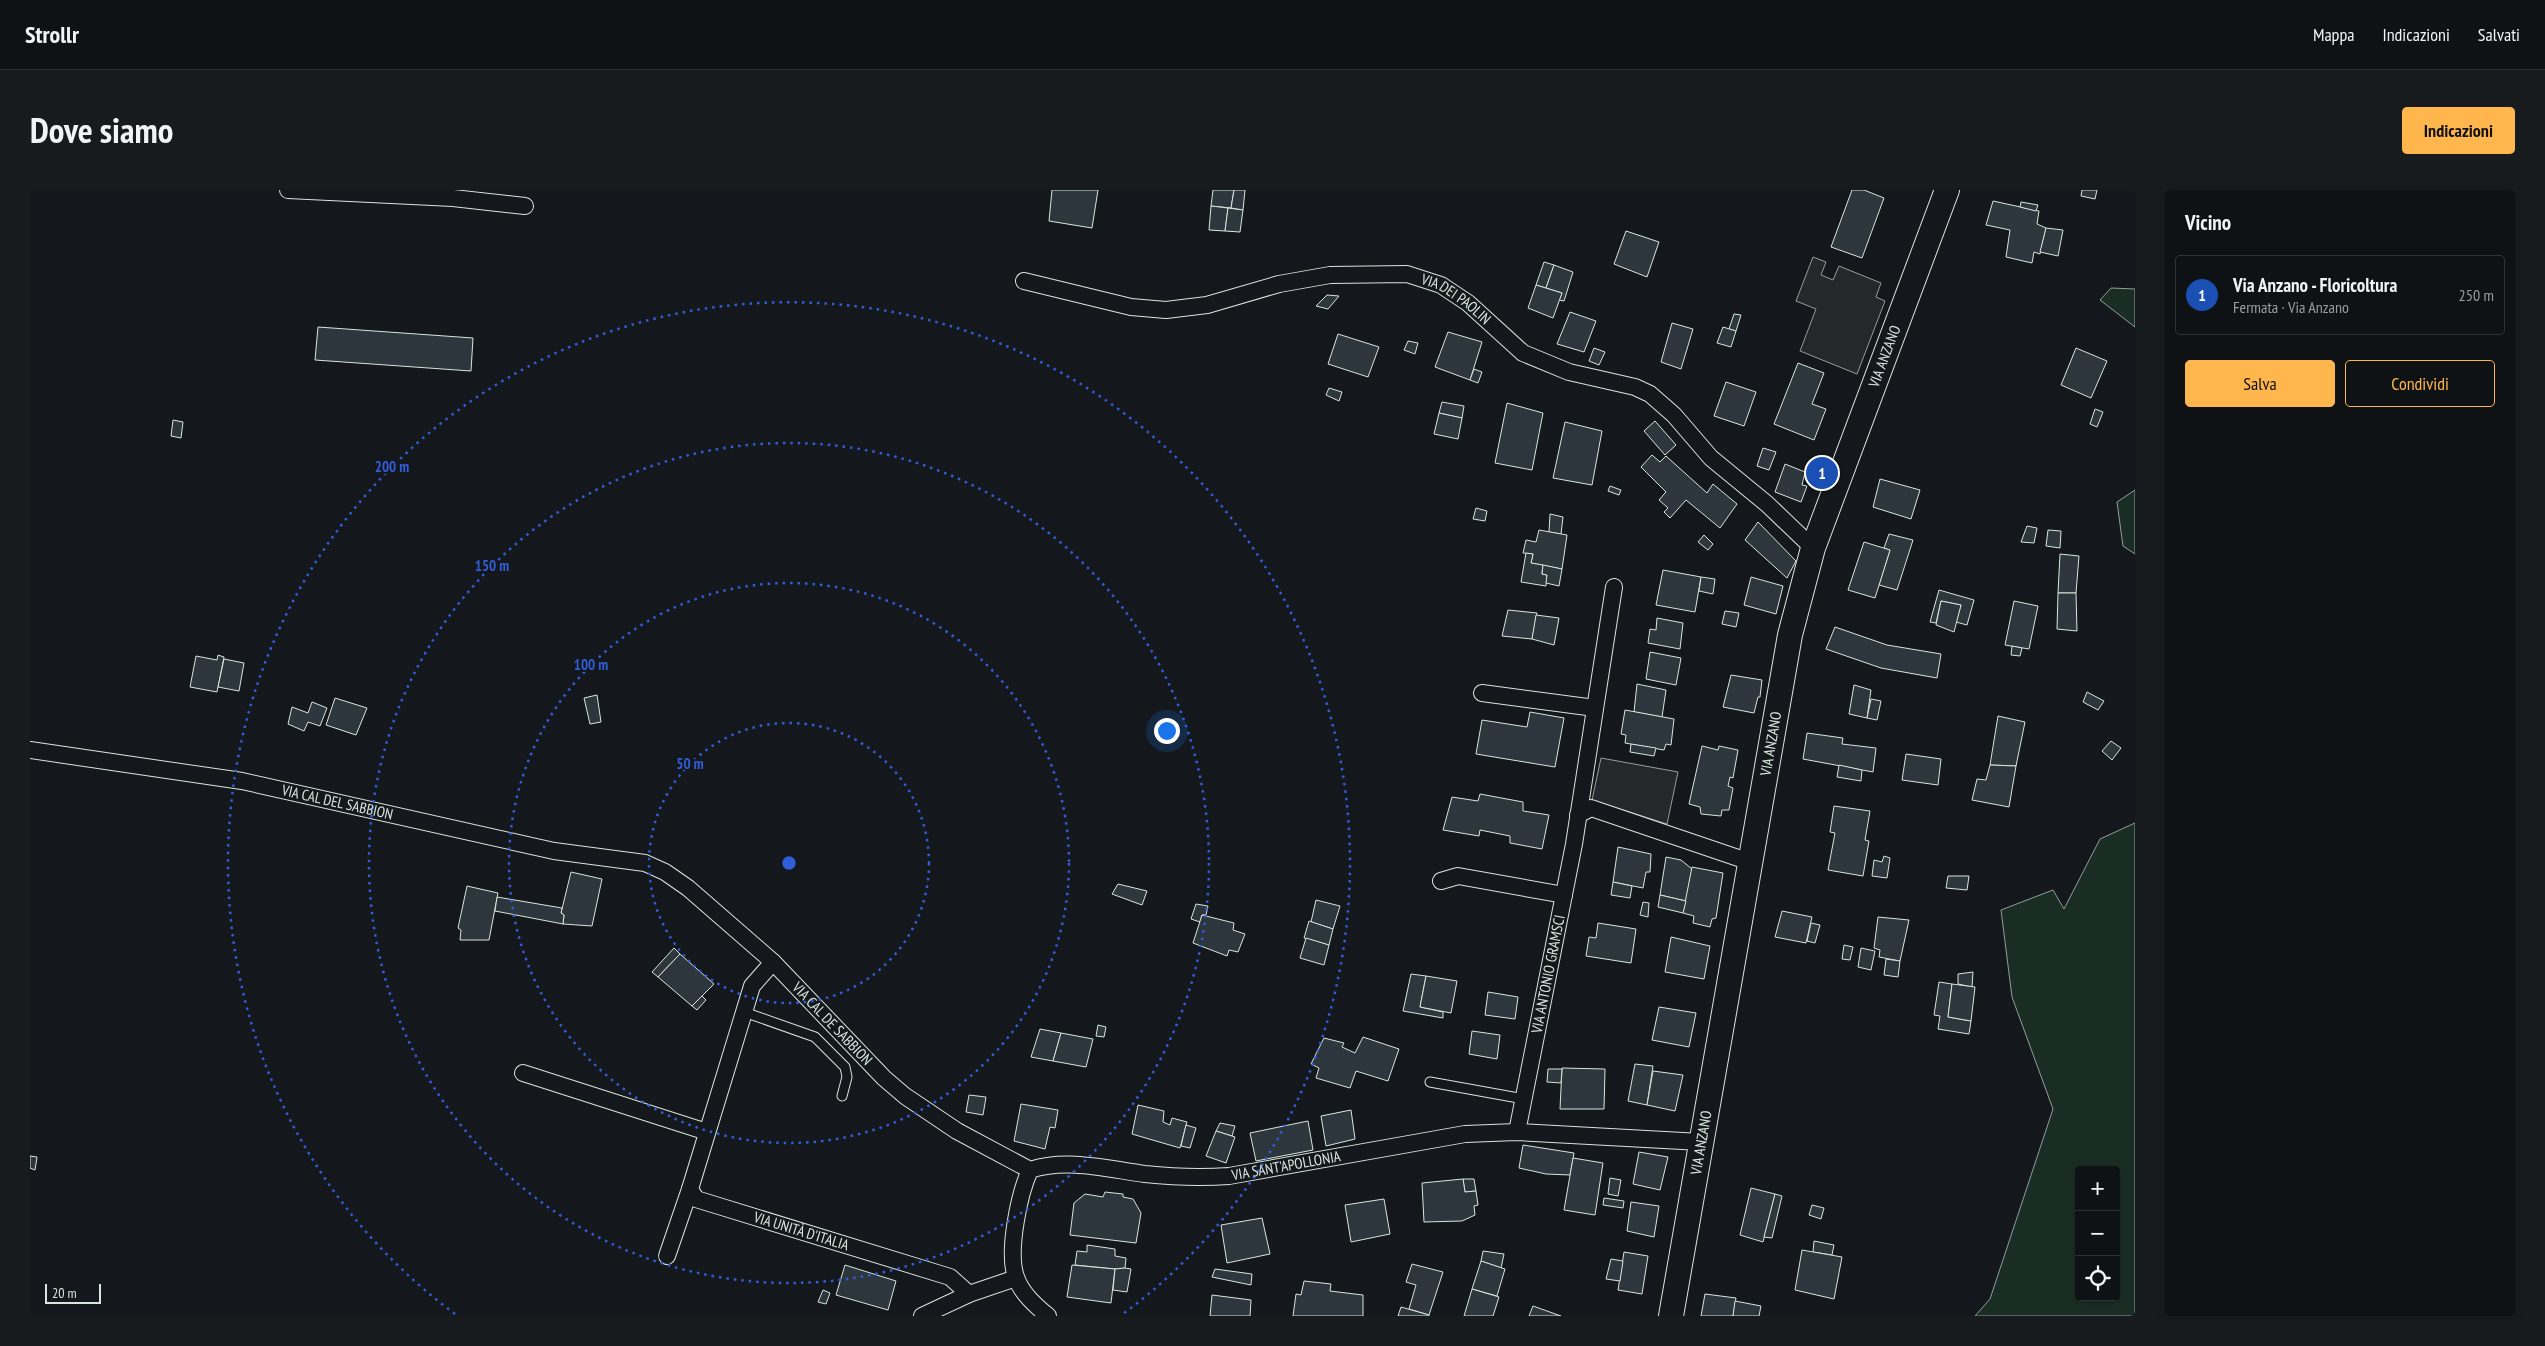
<!DOCTYPE html>
<html lang="it">
<head>
<meta charset="utf-8">
<style>
	:root { --surface:#0f1215; --page:#181b1e; --text:#f1f3f6; --muted:#9b9ea0; --line:#2f3234; --accent:#ffb74d }
	body { margin:0; font-family:"PT Sans Narrow",sans-serif; background:var(--page); color:var(--text) }
	.controls { position:absolute; right:15px; bottom:15px; display:grid; overflow:hidden; border-radius:5px; box-shadow:0 2px 8px #0003 }
	.controls button { width:45px; height:45px; display:grid; place-items:center; padding:0; border:0; border-bottom:1px solid var(--line); background:var(--surface); color:var(--text); font:25px sans-serif }
	.scale { position:absolute; left:15px; bottom:12px; width:56px; box-sizing:border-box; padding-left:5px; border:2px solid #d8e6dc; border-top:0; font-size:14px; line-height:18px; white-space:nowrap; color:#d8e6dc; -webkit-text-stroke:4px #14181c; paint-order:stroke }
	.you { position:absolute; left:1136px; top:540px; width:18px; height:18px; margin:-12px; border:4px solid #fff; border-radius:50%; background:#1a73e8; box-shadow:0 0 0 8px #1a73e833 }
	.badge { display:grid; place-items:center; width:32px; height:32px; border-radius:50%; background:var(--accent); color:#fff; font-size:16px; font-weight:700 }
	.pin { position:absolute; translate:-50% -50%; border:2px solid #fff; box-shadow:0 1px 5px #0006 }
	.list { margin:0; padding:0; list-style:none }
	h2 { display:flex; justify-content:space-between; align-items:center; height:65px; margin:0; padding:0 20px; font-size:21px }
	h2 small { font-size:16px; font-weight:400; color:var(--muted) }
	.list li { display:grid; grid-template-columns:32px 1fr auto; gap:15px; align-items:center; box-sizing:border-box; height:80px; margin:0 10px 10px; padding:0 10px; border:1px solid var(--line); border-radius:5px }
	.list b { display:block; font-size:19px; white-space:nowrap }
	.list p { margin:0; font-size:16px; white-space:nowrap; color:var(--muted) }
	.list em { font-size:16px; font-style:normal; color:var(--muted) }
	.actions { display:flex; gap:10px; padding:15px 20px }
	.actions a { flex:1; padding:11px 0; border:1px solid var(--accent); border-radius:5px; text-align:center; font-size:18px; color:var(--accent) }
	.actions .main { background:var(--accent); color:#111 }
	.icon { flex:none; width:28px; height:28px; fill:none; stroke:currentColor; stroke-width:2; stroke-linecap:round; stroke-linejoin:round }
	.map { position:relative; flex:none; width:2105px; height:1126px; overflow:hidden; border-radius:5px }
	header { display:flex; align-items:center; gap:30px; box-sizing:border-box; height:70px; padding:0 25px; background:var(--surface); border-bottom:1px solid var(--line) }
	header strong { font-size:24px }
	nav { display:flex; gap:28px; margin-inline-start:auto; font-size:18px }
	.intro { display:flex; align-items:center; justify-content:space-between; box-sizing:border-box; height:120px; padding:0 30px }
	h1 { margin:0; font-size:35px }
	.button { padding:12px 22px; border-radius:5px; background:var(--accent); color:#111; font-size:18px; font-weight:700 }
	main { display:flex; gap:30px; padding:0 30px }
	aside { flex:1; background:var(--surface); border-radius:5px; box-shadow:0 2px 8px #0003 }
	.map>svg:first-child { display:block }
	.green { fill:#1a2d24; stroke:#939e99; fill-rule:evenodd }
	.parking { fill:#24282b; stroke:#939e99 }
	.building { fill:#2c363c; stroke:#d8e6dc }
	.lines { fill:none; stroke-linecap:round; stroke-linejoin:round }
	.service-casing { stroke:#d8e6dc; stroke-width:11 }
	.minor-casing { stroke:#d8e6dc; stroke-width:18 }
	.secondary-casing { stroke:#d8e6dc; stroke-width:26 }
	.service { stroke:#14181c; stroke-width:9 }
	.minor { stroke:#14181c; stroke-width:16 }
	.secondary { stroke:#14181c; stroke-width:24 }
	.ring { fill:none; stroke:#305dd8; stroke-width:2.5; stroke-dasharray:2.5 5 }
	.labels { text-anchor:middle; stroke-width:4; stroke-linejoin:round; paint-order:stroke }
	.street-label { font-size:15px; fill:#d8e6dc; stroke:#14181c }
	.centre { fill:#305dd8; stroke:#14181c; stroke-width:2.5 }
	.ring-label { font-size:15px; text-anchor:middle; font-weight:bold; fill:#305dd8; stroke:#14181c; stroke-width:4; stroke-linejoin:round; paint-order:stroke }
</style>
</head>
<body>
<header>
<strong>Strollr</strong>
<nav><a>Mappa</a><a>Indicazioni</a><a>Salvati</a></nav>
</header>
<div class="intro"><h1>Dove siamo</h1><a class="button">Indicazioni</a></div>
<main>
<div class="map">
<svg width="2105" height="1126" viewBox="0 0 2105 1126">
	<rect width="100%" height="100%" fill="#14181c"/>
	<g class="green">
		<polygon points="2081,98 2105,99 2105,137 2070,110"/>
		<polygon points="2105,300 2105,364 2093,356 2087,312"/>
		<path d="M2105 633V1126H1945L1960 1109 2023 919 1982 807 1971 720 2023 700 2034 719 2070 649ZM2049 980H2086V1107H2049Z"/>
	</g>
	<g class="parking">
		<polygon points="1783,67 1796,72 1791,85 1803,90 1809,76 1851,93 1846,107 1855,111 1827,184 1770,161 1786,119 1766,111"/>
		<polygon points="1571,568 1648,582 1637,634 1562,610"/>
	</g>
	<g class="building">
		<polygon points="1022,0 1068,0 1062,38 1019,31"/>
		<polygon points="1183,0 1204,0 1201,18 1181,16"/>
		<polygon points="1204,0 1215,0 1213,20 1201,18"/>
		<polygon points="1822,0 1834,0 1854,8 1832,68 1801,57"/>
		<polygon points="2052,0 2067,0 2065,9 2051,6"/>
		<polygon points="1963,11 2009,21 2007,34 2016,38 2010,64 2004,62 2002,73 1976,67 1980,40 1956,35"/>
		<polygon points="1991,12 2008,15 2006,21 1990,17"/>
		<polygon points="1181,16 1198,18 1195,41 1179,40"/>
		<polygon points="1198,18 1213,20 1210,42 1195,41"/>
		<polygon points="2016,38 2033,40 2028,66 2010,62"/>
		<polygon points="1596,41 1629,52 1617,87 1584,74"/>
		<polygon points="1514,72 1524,75 1516,98 1506,95"/>
		<polygon points="1524,75 1543,82 1534,111 1529,110 1532,103 1516,98"/>
		<polygon points="1506,95 1532,103 1523,128 1498,118"/>
		<polygon points="1297,105 1309,106 1298,119 1286,116"/>
		<polygon points="1540,122 1566,131 1554,162 1527,154"/>
		<polygon points="1704,124 1711,125 1706,141 1699,139"/>
		<polygon points="1642,133 1663,139 1651,179 1631,172"/>
		<polygon points="288,137 443,148 441,181 285,170"/>
		<polygon points="1693,137 1706,141 1701,157 1687,153"/>
		<polygon points="1418,142 1452,152 1440,190 1405,177"/>
		<polygon points="1308,144 1349,157 1338,187 1298,174"/>
		<polygon points="1378,151 1388,153 1385,164 1374,160"/>
		<polygon points="1564,158 1575,162 1569,175 1559,171"/>
		<polygon points="2046,158 2077,171 2061,208 2031,195"/>
		<polygon points="1768,173 1794,183 1782,214 1796,219 1784,250 1744,234"/>
		<polygon points="1444,179 1452,182 1448,193 1440,190"/>
		<polygon points="1696,192 1726,202 1714,236 1684,226"/>
		<polygon points="1299,198 1312,202 1309,211 1296,205"/>
		<polygon points="1412,212 1434,216 1432,228 1409,223"/>
		<polygon points="1477,213 1513,223 1502,280 1465,273"/>
		<polygon points="2065,219 2073,222 2067,237 2060,234"/>
		<polygon points="1409,223 1432,228 1428,249 1404,244"/>
		<polygon points="143,230 153,232 151,248 141,246"/>
		<polygon points="1625,231 1646,255 1635,265 1614,241"/>
		<polygon points="1535,232 1572,241 1562,295 1523,288"/>
		<polygon points="1733,258 1746,262 1739,280 1727,276"/>
		<polygon points="1622,265 1630,272 1636,266 1677,303 1683,294 1707,314 1690,338 1656,310 1640,328 1634,322 1638,318 1629,310 1636,302 1611,277"/>
		<polygon points="1755,274 1775,282 1772,295 1777,296 1771,312 1745,302"/>
		<polygon points="1850,289 1890,300 1881,329 1843,317"/>
		<polygon points="1580,296 1591,300 1589,305 1578,301"/>
		<polygon points="1446,318 1457,321 1455,331 1443,329"/>
		<polygon points="1520,324 1533,327 1531,344 1519,342"/>
		<polygon points="1728,332 1766,371 1757,388 1715,350"/>
		<polygon points="1997,336 2007,338 2004,353 1991,352"/>
		<polygon points="1509,340 1537,345 1532,379 1501,373 1503,364 1493,363 1496,350 1506,352"/>
		<polygon points="2018,340 2031,341 2030,358 2016,356"/>
		<polygon points="1859,344 1883,350 1867,400 1849,395 1860,360 1854,358"/>
		<polygon points="1674,345 1683,354 1678,360 1668,352"/>
		<polygon points="1834,352 1860,360 1845,408 1818,400"/>
		<polygon points="1496,363 1503,364 1501,373 1513,375 1512,384 1517,385 1516,396 1491,392"/>
		<polygon points="2030,364 2049,366 2046,403 2028,403"/>
		<polygon points="1513,375 1532,379 1529,396 1516,393 1517,385 1512,384"/>
		<polygon points="1633,380 1671,387 1665,422 1626,415"/>
		<polygon points="1671,387 1685,389 1683,404 1669,401"/>
		<polygon points="1721,387 1753,396 1746,424 1714,415"/>
		<polygon points="1909,400 1944,410 1937,435 1926,432 1931,415 1911,411 1906,433 1900,432"/>
		<polygon points="2028,403 2046,403 2047,441 2027,439"/>
		<polygon points="1911,411 1931,415 1924,442 1906,435"/>
		<polygon points="1984,411 2008,416 1999,459 1975,455"/>
		<polygon points="1478,420 1507,423 1502,449 1472,446"/>
		<polygon points="1695,421 1709,423 1706,437 1692,434"/>
		<polygon points="1506,425 1529,428 1524,455 1502,449"/>
		<polygon points="1627,428 1653,433 1650,459 1618,453 1620,439 1626,440"/>
		<polygon points="1805,437 1857,455 1911,464 1907,488 1851,478 1796,459"/>
		<polygon points="1982,456 1992,458 1990,466 1981,465"/>
		<polygon points="1620,462 1651,468 1646,495 1616,489"/>
		<polygon points="188,465 194,467 187,502 160,497 166,466 187,470"/>
		<polygon points="194,469 214,473 209,501 188,497"/>
		<polygon points="1701,485 1732,490 1730,507 1728,507 1724,523 1693,517"/>
		<polygon points="1607,494 1636,500 1632,527 1604,522"/>
		<polygon points="1824,495 1841,500 1837,528 1819,524"/>
		<polygon points="2057,502 2074,511 2068,520 2053,512"/>
		<polygon points="567,505 571,532 560,534 554,508"/>
		<polygon points="305,508 337,518 326,545 296,535"/>
		<polygon points="1841,509 1851,511 1847,530 1837,528"/>
		<polygon points="282,512 297,518 290,536 278,532 274,541 258,534 262,517 278,523"/>
		<polygon points="1595,520 1644,529 1641,555 1636,554 1634,560 1595,553 1596,545 1591,544"/>
		<polygon points="1500,522 1534,528 1525,577 1446,564 1452,530 1497,537"/>
		<polygon points="1968,526 1995,532 1986,576 1960,575"/>
		<polygon points="1777,543 1813,548 1812,554 1846,558 1843,582 1773,569"/>
		<polygon points="2081,551 2091,558 2082,570 2072,561"/>
		<polygon points="1601,554 1626,558 1624,566 1600,562"/>
		<polygon points="1672,556 1688,560 1689,556 1708,560 1703,588 1700,587 1698,596 1703,598 1699,620 1692,620 1691,626 1671,624 1670,617 1659,614"/>
		<polygon points="1876,564 1911,569 1908,595 1872,590"/>
		<polygon points="1809,575 1832,580 1831,591 1807,587"/>
		<polygon points="1960,575 1986,576 1979,617 1942,610 1947,589 1956,590"/>
		<polygon points="1450,604 1493,612 1493,621 1519,625 1512,659 1480,653 1480,646 1450,640 1449,646 1413,640 1422,607 1448,611"/>
		<polygon points="1804,616 1840,621 1835,650 1839,651 1833,686 1798,680 1805,643 1800,642"/>
		<polygon points="1588,657 1621,664 1620,682 1616,682 1613,698 1583,692"/>
		<polygon points="1854,666 1860,668 1857,688 1842,686 1844,670 1852,672"/>
		<polygon points="1636,667 1651,670 1662,679 1656,711 1630,705"/>
		<polygon points="1662,677 1693,683 1686,728 1682,729 1680,737 1663,733 1664,726 1653,723"/>
		<polygon points="541,682 572,689 562,736 533,734 534,725 531,723"/>
		<polygon points="1918,686 1939,686 1937,700 1916,698"/>
		<polygon points="1583,692 1602,696 1600,708 1581,705"/>
		<polygon points="1088,694 1117,701 1112,715 1082,704"/>
		<polygon points="437,696 468,703 459,750 430,750 431,740 428,738"/>
		<polygon points="1630,705 1656,711 1653,723 1628,717"/>
		<polygon points="467,707 532,718 531,723 534,725 533,734 465,721"/>
		<polygon points="1286,710 1310,716 1303,739 1281,732"/>
		<polygon points="1613,712 1619,713 1618,727 1610,725"/>
		<polygon points="1166,714 1178,716 1176,725 1172,725 1170,732 1161,729"/>
		<polygon points="1752,721 1782,727 1776,753 1745,747"/>
		<polygon points="1172,725 1204,733 1203,740 1215,744 1208,762 1199,760 1197,766 1163,753"/>
		<polygon points="1848,727 1879,730 1870,771 1849,767 1850,760 1844,758"/>
		<polygon points="1279,731 1303,739 1299,755 1274,748"/>
		<polygon points="1568,733 1606,739 1601,773 1556,766 1559,747 1566,748"/>
		<polygon points="1781,733 1790,735 1785,753 1777,751"/>
		<polygon points="1641,747 1680,756 1674,789 1635,782"/>
		<polygon points="1276,748 1299,755 1294,775 1270,768"/>
		<polygon points="1814,755 1823,757 1820,770 1812,769"/>
		<polygon points="644,758 650,764 628,787 622,782"/>
		<polygon points="1831,758 1845,761 1841,780 1828,777"/>
		<polygon points="650,764 684,794 662,816 628,787"/>
		<polygon points="1856,769 1870,771 1868,787 1854,785"/>
		<polygon points="1943,782 1942,797 1928,794 1928,784"/>
		<polygon points="1381,784 1396,786 1390,817 1413,822 1413,828 1373,821"/>
		<polygon points="1396,786 1427,791 1421,823 1390,817"/>
		<polygon points="1909,792 1922,794 1918,827 1941,831 1939,844 1908,839 1910,826 1904,825"/>
		<polygon points="1922,794 1945,797 1941,831 1918,827"/>
		<polygon points="1458,802 1488,807 1485,829 1455,825"/>
		<polygon points="672,806 676,810 667,820 662,816"/>
		<polygon points="1629,817 1666,823 1659,857 1622,850"/>
		<polygon points="1068,835 1076,837 1074,847 1066,846"/>
		<polygon points="1010,839 1031,843 1023,871 1001,867"/>
		<polygon points="1442,841 1470,845 1467,869 1439,864"/>
		<polygon points="1031,843 1063,849 1056,877 1023,871"/>
		<polygon points="1333,847 1369,859 1358,891 1326,881 1320,898 1286,888 1289,878 1281,874 1294,848 1314,853 1312,857 1325,863"/>
		<polygon points="1605,874 1623,876 1617,915 1598,911"/>
		<polygon points="1532,878 1575,879 1574,919 1530,919"/>
		<polygon points="1518,879 1532,879 1531,893 1517,892"/>
		<polygon points="1623,881 1653,885 1645,921 1617,915"/>
		<polygon points="939,905 956,907 953,925 936,922"/>
		<polygon points="991,914 1028,920 1025,938 1020,937 1015,959 984,951"/>
		<polygon points="1108,915 1134,921 1133,932 1140,935 1142,928 1157,932 1150,958 1102,944"/>
		<polygon points="1321,920 1325,949 1296,956 1291,926"/>
		<polygon points="1278,931 1283,960 1226,971 1220,943"/>
		<polygon points="1190,933 1205,936 1202,946 1186,941"/>
		<polygon points="1156,935 1166,938 1160,958 1151,956"/>
		<polygon points="1186,941 1205,947 1196,973 1176,966"/>
		<polygon points="1493,955 1544,963 1540,985 1516,984 1489,978"/>
		<polygon points="1609,962 1638,967 1630,1000 1603,994"/>
		<polygon points="0,966 7,967 5,980 0,978"/>
		<polygon points="1543,968 1573,973 1565,1025 1534,1020"/>
		<polygon points="1580,988 1591,990 1588,1006 1578,1004"/>
		<polygon points="1433,989 1444,989 1446,1001 1435,1002"/>
		<polygon points="1433,989 1435,1002 1446,1001 1448,1015 1444,1016 1445,1025 1432,1031 1394,1032 1392,993"/>
		<polygon points="1721,998 1745,1004 1733,1052 1710,1045"/>
		<polygon points="1075,1002 1093,1004 1093,1007 1103,1009 1111,1023 1106,1053 1040,1045 1044,1013 1055,1004 1073,1007"/>
		<polygon points="1745,1004 1752,1006 1742,1048 1734,1047"/>
		<polygon points="1574,1008 1594,1011 1593,1018 1573,1015"/>
		<polygon points="1354,1009 1360,1044 1321,1052 1315,1015"/>
		<polygon points="1601,1012 1629,1016 1624,1047 1597,1041"/>
		<polygon points="1782,1015 1794,1018 1791,1029 1779,1025"/>
		<polygon points="1232,1028 1240,1064 1197,1073 1191,1035"/>
		<polygon points="1784,1051 1804,1055 1802,1065 1783,1062"/>
		<polygon points="1057,1055 1085,1059 1085,1066 1096,1068 1095,1078 1085,1079 1045,1075 1047,1061 1057,1062"/>
		<polygon points="1772,1060 1812,1067 1804,1109 1765,1100"/>
		<polygon points="1453,1061 1474,1064 1471,1078 1451,1071"/>
		<polygon points="1594,1062 1618,1066 1612,1104 1588,1100"/>
		<polygon points="1581,1069 1593,1071 1590,1091 1576,1089"/>
		<polygon points="1451,1071 1475,1079 1467,1106 1442,1099"/>
		<polygon points="1382,1074 1413,1082 1399,1125 1379,1119 1386,1095 1376,1092"/>
		<polygon points="815,1075 866,1091 858,1120 806,1105"/>
		<polygon points="1042,1075 1085,1079 1081,1113 1037,1107"/>
		<polygon points="1095,1078 1101,1079 1097,1102 1083,1100 1085,1079"/>
		<polygon points="1185,1079 1222,1084 1221,1095 1182,1087"/>
		<polygon points="1274,1091 1301,1094 1300,1101 1333,1105 1333,1126 1263,1126 1266,1104 1271,1105"/>
		<polygon points="1442,1099 1469,1107 1463,1126 1434,1126"/>
		<polygon points="793,1100 800,1103 796,1114 788,1112"/>
		<polygon points="1675,1104 1706,1108 1703,1126 1671,1126"/>
		<polygon points="1182,1105 1221,1110 1220,1126 1180,1126"/>
		<polygon points="1705,1111 1731,1116 1729,1126 1703,1126"/>
		<polygon points="1503,1116 1531,1126 1499,1126"/>
		<polygon points="1371,1117 1399,1125 1399,1126 1368,1126"/>
	</g>
	<g class="lines">
		<defs>
			<g id="service">
				<polyline points="714,822 785,847 815,877 817,887 812,906"/>
				<polyline points="1400,892 1494,909"/>
			</g>
			<g id="minor">
				<polyline points="258,0 423,8 495,16"/>
				<path id="s1" d="M994 91 1101 117 1136 120 1177 115 1249 94 1300 85 1377 84 1411 95 1438 113 1493 163 1539 182 1605 197 1620 204 1644 225 1681 268 1737 314 1783 358"/>
				<polyline points="1452,503 1565,518"/>
				<path id="s2" d="M0 560 212 591 524 661 615 673 635 682 658 698 743 772 854 888 875 906 927 941 1000 980"/>
				<polyline points="1548,625 1561,618 1720,672"/>
				<polyline points="1411,691 1428,686 1534,705"/>
				<path id="s3" d="M743 772 722 796 660 999 666 1009 920 1087 939 1104"/>
				<polyline points="493,883 677,942"/>
				<path id="s4" d="M1487 942 1544 654 1584 397"/>
				<polyline points="637,1066 660,999"/>
				<polyline points="892,1126 939,1104 986,1088"/>
				<path id="s5" d="M1018 1126C1006 1116 991 1103 986 1087 977 1062 989 1004 1000 980 1037 968 1077 979 1115 984 1143 987 1170 988 1199 986L1435 944 1487 942 1671 952"/>
			</g>
			<g id="secondary">
				<path id="s6" d="M1641 1126 1760 445 1783 358 1917 0"/>
			</g>
		</defs>
		<use href="#service" class="service-casing"/>
		<use href="#minor" class="minor-casing"/>
		<use href="#secondary" class="secondary-casing"/>
		<use href="#service" class="service"/>
		<use href="#minor" class="minor"/>
		<use href="#secondary" class="secondary"/>
	</g>
	<g class="ring">
		<circle cx="759" cy="673" r="140"/>
		<circle cx="759" cy="673" r="280"/>
		<circle cx="759" cy="673" r="420"/>
		<path d="M425 1124A561 561 0 1 1 1093 1124"/>
	</g>
	<g class="labels">
		<g class="street-label">
			<text dy="5" stroke="none"><textPath href="#s1" startOffset="446">VIA DEI PAOLIN</textPath></text>
			<text dy="5" stroke="none"><textPath href="#s6" startOffset="986">VIA ANZANO</textPath></text>
			<text dy="5" stroke="none"><textPath href="#s6" startOffset="581">VIA ANZANO</textPath></text>
			<text dy="5" stroke="none"><textPath href="#s2" startOffset="312">VIA CAL DEL SABBION</textPath></text>
			<text dy="5" stroke="none"><textPath href="#s4" startOffset="161">VIA ANTONIO GRAMSCI</textPath></text>
			<text dy="5" stroke="none"><textPath href="#s2" startOffset="874">VIA CAL DE SABBION</textPath></text>
			<text dy="5" stroke="none"><textPath href="#s6" startOffset="176">VIA ANZANO</textPath></text>
			<text dy="5" stroke="none"><textPath href="#s5" startOffset="419">VIA SANT'APOLLONIA</textPath></text>
			<text dy="5" stroke="none"><textPath href="#s3" startOffset="366">VIA UNITÀ D'ITALIA</textPath></text>
		</g>
	</g>
	<circle cx="759" cy="673" r="8" class="centre"/>
	<g class="ring-label">
		<text x="362" y="282">200 m</text>
		<text x="462" y="381">150 m</text>
		<text x="561" y="480">100 m</text>
		<text x="660" y="579">50 m</text>
	</g>
</svg>
<div class="controls">
<button>+</button>
<button>−</button>
<button><svg class="icon" aria-label="locate" viewBox="0 0 24 24"><circle cx="12" cy="12" r="6"/><path d="M12 2v4M12 18v4M2 12h4M18 12h4"/></svg></button>
</div>
<div class="scale">20 m</div>
<div class="you"></div>
<div class="pin badge" style="left:1792px;top:283px;background:#1a4fb4">1</div>
</div>
<aside>
<h2>Vicino<small></small></h2>
<ul class="list">
<li><span class="badge" style="background:#1a4fb4">1</span><div><b>Via Anzano - Floricoltura</b><p>Fermata · Via Anzano</p></div><em>250 m</em></li>
</ul>
<div class="actions"><a class="main">Salva</a><a>Condividi</a></div>
</aside>
</main>
</body>
</html>
